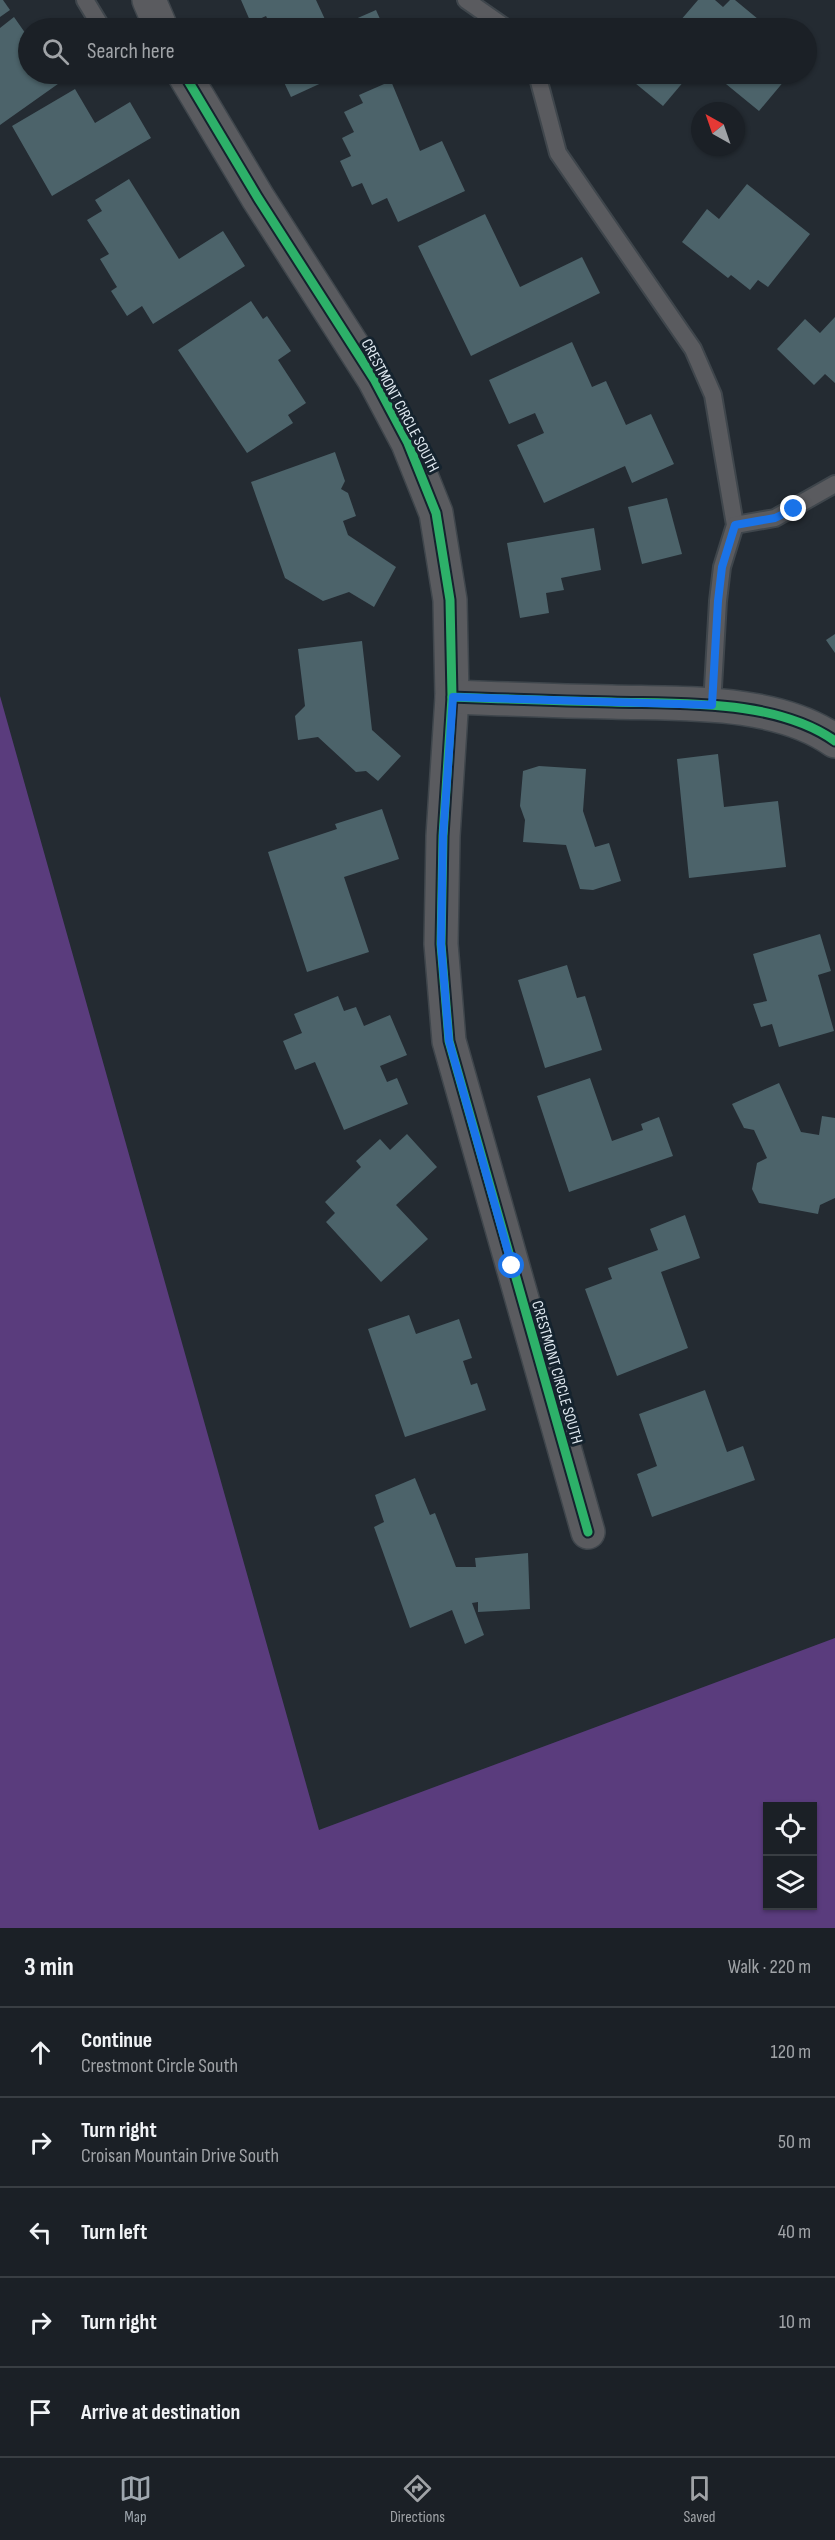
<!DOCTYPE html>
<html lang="en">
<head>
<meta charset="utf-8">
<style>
	:root { --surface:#1b2026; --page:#24282e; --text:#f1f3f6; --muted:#a0a3a7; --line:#393e43; --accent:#9ea6ae }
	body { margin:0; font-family:"Sofia Sans Condensed",sans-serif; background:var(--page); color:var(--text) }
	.controls { position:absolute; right:18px; bottom:18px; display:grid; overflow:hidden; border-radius:0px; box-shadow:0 2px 4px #0004 }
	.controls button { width:54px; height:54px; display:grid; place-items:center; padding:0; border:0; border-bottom:2px solid var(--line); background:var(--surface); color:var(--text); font:30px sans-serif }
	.compass { position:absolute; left:691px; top:102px; width:54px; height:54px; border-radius:50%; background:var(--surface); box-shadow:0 2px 4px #0004; rotate:320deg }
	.stop { position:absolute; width:18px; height:18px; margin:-14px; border:4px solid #1a73e8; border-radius:50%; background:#fff }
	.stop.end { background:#1a73e8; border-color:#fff; box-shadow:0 2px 6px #0008 }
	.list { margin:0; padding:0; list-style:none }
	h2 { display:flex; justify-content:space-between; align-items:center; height:78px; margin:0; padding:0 24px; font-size:26px }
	h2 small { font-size:20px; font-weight:400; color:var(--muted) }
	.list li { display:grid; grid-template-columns:39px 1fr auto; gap:18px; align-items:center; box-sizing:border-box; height:90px; padding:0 24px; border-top:2px solid var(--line) }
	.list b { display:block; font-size:22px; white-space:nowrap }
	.list p { margin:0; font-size:20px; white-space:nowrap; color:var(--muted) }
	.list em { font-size:20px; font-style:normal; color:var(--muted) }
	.icon { flex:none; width:33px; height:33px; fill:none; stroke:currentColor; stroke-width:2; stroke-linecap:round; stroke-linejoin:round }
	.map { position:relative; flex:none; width:835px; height:1928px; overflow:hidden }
	.search { position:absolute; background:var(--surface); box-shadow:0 2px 4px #0004; left:18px; right:18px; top:18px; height:66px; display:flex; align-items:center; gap:15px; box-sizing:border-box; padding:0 21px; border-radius:33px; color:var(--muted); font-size:22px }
	.sheet { height:528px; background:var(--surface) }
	nav { display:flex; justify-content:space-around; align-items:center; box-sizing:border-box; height:84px; border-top:2px solid var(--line); background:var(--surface); font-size:16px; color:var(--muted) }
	nav a { display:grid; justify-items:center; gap:3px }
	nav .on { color:var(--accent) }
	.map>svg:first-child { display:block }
	.green { fill:#5a3c7d; fill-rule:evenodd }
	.building { fill:#4c636a }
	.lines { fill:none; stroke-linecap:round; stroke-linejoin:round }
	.lane-casing { stroke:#3f464c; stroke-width:20 }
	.street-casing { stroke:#3f464c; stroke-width:36 }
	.lane { stroke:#5a5b5f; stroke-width:16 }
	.street { stroke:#5a5b5f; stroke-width:33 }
	.cycleway-casing { stroke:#15232e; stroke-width:13 }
	.cycleway { stroke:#2db169; stroke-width:9 }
	.route { stroke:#1a73e8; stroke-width:8 }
	.labels { text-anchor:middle; stroke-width:6; stroke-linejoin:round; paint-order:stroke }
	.street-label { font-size:16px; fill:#e0e9f1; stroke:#15232e }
</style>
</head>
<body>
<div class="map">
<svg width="835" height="1928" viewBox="0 0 835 1928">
	<rect width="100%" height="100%" fill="#242b32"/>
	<path class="green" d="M0 696 319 1830 835 1638V1928H0ZM768 1806H812V1906H768Z"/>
	<g class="building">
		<polygon points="0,0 3,0 10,10 0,17"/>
		<polygon points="241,0 316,0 329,28 272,28 266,16 251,23"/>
		<polygon points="698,0 715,0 723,7 730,0 735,0 769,28 674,28"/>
		<polygon points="376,10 384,28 335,28"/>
		<polygon points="14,17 28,37 28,74 72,74 0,125 0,28"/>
		<polygon points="280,74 341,74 291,97"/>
		<polygon points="624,74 690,74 663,106"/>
		<polygon points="732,74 790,74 759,111 726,84 734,75"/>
		<polygon points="391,81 420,151 442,141 465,191 398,222 387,198 372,205 362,183 352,187 340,161 351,156 342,138 354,132 344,112 363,103 359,95"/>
		<polygon points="75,89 95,123 130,102 151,138 52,196 12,126"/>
		<polygon points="129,179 179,259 223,231 245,266 153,324 142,306 127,316 111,291 117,287 100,259 109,254 87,220 102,211 95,200"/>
		<polygon points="747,184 810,234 768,287 758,280 750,290 731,275 728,278 682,242 707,209 719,219"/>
		<polygon points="485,214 520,287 582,257 600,293 471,356 418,246"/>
		<polygon points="251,301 263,319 267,316 291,351 278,360 306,403 288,415 293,423 247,453 178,350"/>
		<polygon points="835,317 835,383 825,374 814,385 777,349 805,319 820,333"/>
		<polygon points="572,342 592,387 606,381 626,425 651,414 674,464 632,483 625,466 544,503 517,445 544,433 535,413 509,424 489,380"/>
		<polygon points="335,452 345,481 341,489 348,493 356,516 343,521 348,535 396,567 374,607 349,592 323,601 285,578 251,482"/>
		<polygon points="667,498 682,554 642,564 628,507"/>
		<polygon points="594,528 601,570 561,578 564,590 546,593 549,613 520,618 507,543"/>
		<polygon points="835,634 835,653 826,640"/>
		<polygon points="362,641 372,730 401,756 378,781 366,771 356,772 318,737 298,740 295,716 305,706 298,649"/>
		<polygon points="718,754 724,807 778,801 786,867 689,878 677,759"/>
		<polygon points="539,766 586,769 583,811 595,847 609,843 621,881 593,890 580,889 566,845 523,842 525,820 520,806 523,771"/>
		<polygon points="382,809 399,859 344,877 369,952 307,972 268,852 337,829 335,824"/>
		<polygon points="820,934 831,971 818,975 834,1031 779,1047 772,1024 761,1027 753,1004 767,1001 753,954"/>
		<polygon points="567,965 577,998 585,996 602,1050 545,1068 518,980"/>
		<polygon points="338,996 344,1011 356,1007 364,1026 390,1015 407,1055 380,1066 387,1082 397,1078 408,1104 344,1130 315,1062 295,1070 283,1041 302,1033 294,1014"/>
		<polygon points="590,1078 612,1141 643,1130 641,1124 659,1117 673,1156 569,1192 537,1096"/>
		<polygon points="779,1083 801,1132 819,1135 822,1116 835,1118 835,1198 820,1205 818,1214 759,1203 752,1189 757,1163 767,1158 754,1130 744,1128 732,1104"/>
		<polygon points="407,1134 437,1167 396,1205 428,1239 381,1282 326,1222 335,1213 325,1202 361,1167 356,1161 380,1139 390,1150"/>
		<polygon points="685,1215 700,1258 661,1272 688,1348 617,1376 585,1289 612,1279 608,1268 658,1250 650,1229"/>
		<polygon points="409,1315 416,1334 459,1319 472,1358 463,1361 471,1385 477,1383 486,1410 405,1437 368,1329"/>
		<polygon points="705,1390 727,1452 743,1446 755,1480 652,1517 637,1474 657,1466 639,1414"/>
		<polygon points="415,1478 430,1515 435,1513 456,1567 476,1567 475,1558 528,1553 530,1609 478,1612 478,1602 472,1603 484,1635 465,1644 452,1610 410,1628 374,1527 384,1522 375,1495"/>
	</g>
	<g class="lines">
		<defs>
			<g id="lane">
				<polyline points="85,0 102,28"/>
				<polyline points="466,0 506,28"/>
				<polyline points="537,74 558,153 693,349 713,395 735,525 722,567 718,601 712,705"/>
				<polyline points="735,525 775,518 835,484"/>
			</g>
			<g id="street">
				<polyline points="149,0 161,28"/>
				<polyline points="184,74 258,198 374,379 408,443 436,513 450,600 452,697 443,836 441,944 449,1041 588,1532"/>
				<path d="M452 697C506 699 559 701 612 702 681 704 776 699 835 741"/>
			</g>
		</defs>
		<use href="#lane" class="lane-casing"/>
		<use href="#street" class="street-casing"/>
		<use href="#lane" class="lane"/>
		<use href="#street" class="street"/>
		<defs>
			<g id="cycleway">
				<polyline points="184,74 258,198 374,379 408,443 436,513 450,600 452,697 443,836 441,944 449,1041 588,1532"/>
				<path d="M452 697C506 699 559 701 612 702 681 704 776 699 835 741"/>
			</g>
		</defs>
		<use href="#cycleway" class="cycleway-casing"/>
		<use href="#cycleway" class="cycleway"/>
	</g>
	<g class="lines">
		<polyline class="route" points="512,1266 449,1041 441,944 443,836 453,697 712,705 718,601 722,567 735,525 775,518 794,509"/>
	</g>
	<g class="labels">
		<g class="street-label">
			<text transform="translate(401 405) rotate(62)" y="6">CRESTMONT CIRCLE SOUTH</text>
			<text transform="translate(558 1372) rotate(74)" y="6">CRESTMONT CIRCLE SOUTH</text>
		</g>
	</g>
</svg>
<div class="controls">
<button><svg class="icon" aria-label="locate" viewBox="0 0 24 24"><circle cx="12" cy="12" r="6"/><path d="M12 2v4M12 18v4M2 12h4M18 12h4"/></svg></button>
<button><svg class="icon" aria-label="layers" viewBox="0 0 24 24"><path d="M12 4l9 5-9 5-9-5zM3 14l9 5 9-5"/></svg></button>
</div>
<svg class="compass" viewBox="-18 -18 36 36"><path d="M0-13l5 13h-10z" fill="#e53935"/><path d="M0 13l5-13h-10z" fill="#a0a3a7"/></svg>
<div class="stop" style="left:512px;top:1266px"></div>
<div class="stop end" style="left:794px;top:509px"></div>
<div class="search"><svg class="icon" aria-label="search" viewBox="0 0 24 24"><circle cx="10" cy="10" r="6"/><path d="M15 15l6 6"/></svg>Search here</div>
</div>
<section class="sheet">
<h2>3 min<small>Walk · 220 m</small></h2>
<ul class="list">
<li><svg class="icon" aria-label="ahead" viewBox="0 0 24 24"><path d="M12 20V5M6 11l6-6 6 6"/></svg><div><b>Continue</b><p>Crestmont Circle South</p></div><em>120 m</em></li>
<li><svg class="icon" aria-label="right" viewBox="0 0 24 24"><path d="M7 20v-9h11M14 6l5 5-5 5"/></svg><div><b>Turn right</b><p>Croisan Mountain Drive South</p></div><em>50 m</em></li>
<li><svg class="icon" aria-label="left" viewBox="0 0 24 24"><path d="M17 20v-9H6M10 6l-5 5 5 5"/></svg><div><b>Turn left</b></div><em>40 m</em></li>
<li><svg class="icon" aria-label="right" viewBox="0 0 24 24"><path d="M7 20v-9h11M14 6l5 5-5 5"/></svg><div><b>Turn right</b></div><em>10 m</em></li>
<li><svg class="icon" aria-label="arrive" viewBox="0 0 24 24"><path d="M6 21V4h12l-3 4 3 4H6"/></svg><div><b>Arrive at destination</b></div></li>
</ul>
</section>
<nav>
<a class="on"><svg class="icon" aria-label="map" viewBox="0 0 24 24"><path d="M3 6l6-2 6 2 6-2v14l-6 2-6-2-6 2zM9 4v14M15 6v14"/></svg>Map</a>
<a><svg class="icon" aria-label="directions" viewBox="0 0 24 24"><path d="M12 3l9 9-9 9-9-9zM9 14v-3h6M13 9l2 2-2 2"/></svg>Directions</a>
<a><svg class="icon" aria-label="saved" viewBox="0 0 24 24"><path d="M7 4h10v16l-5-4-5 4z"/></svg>Saved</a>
</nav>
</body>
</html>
